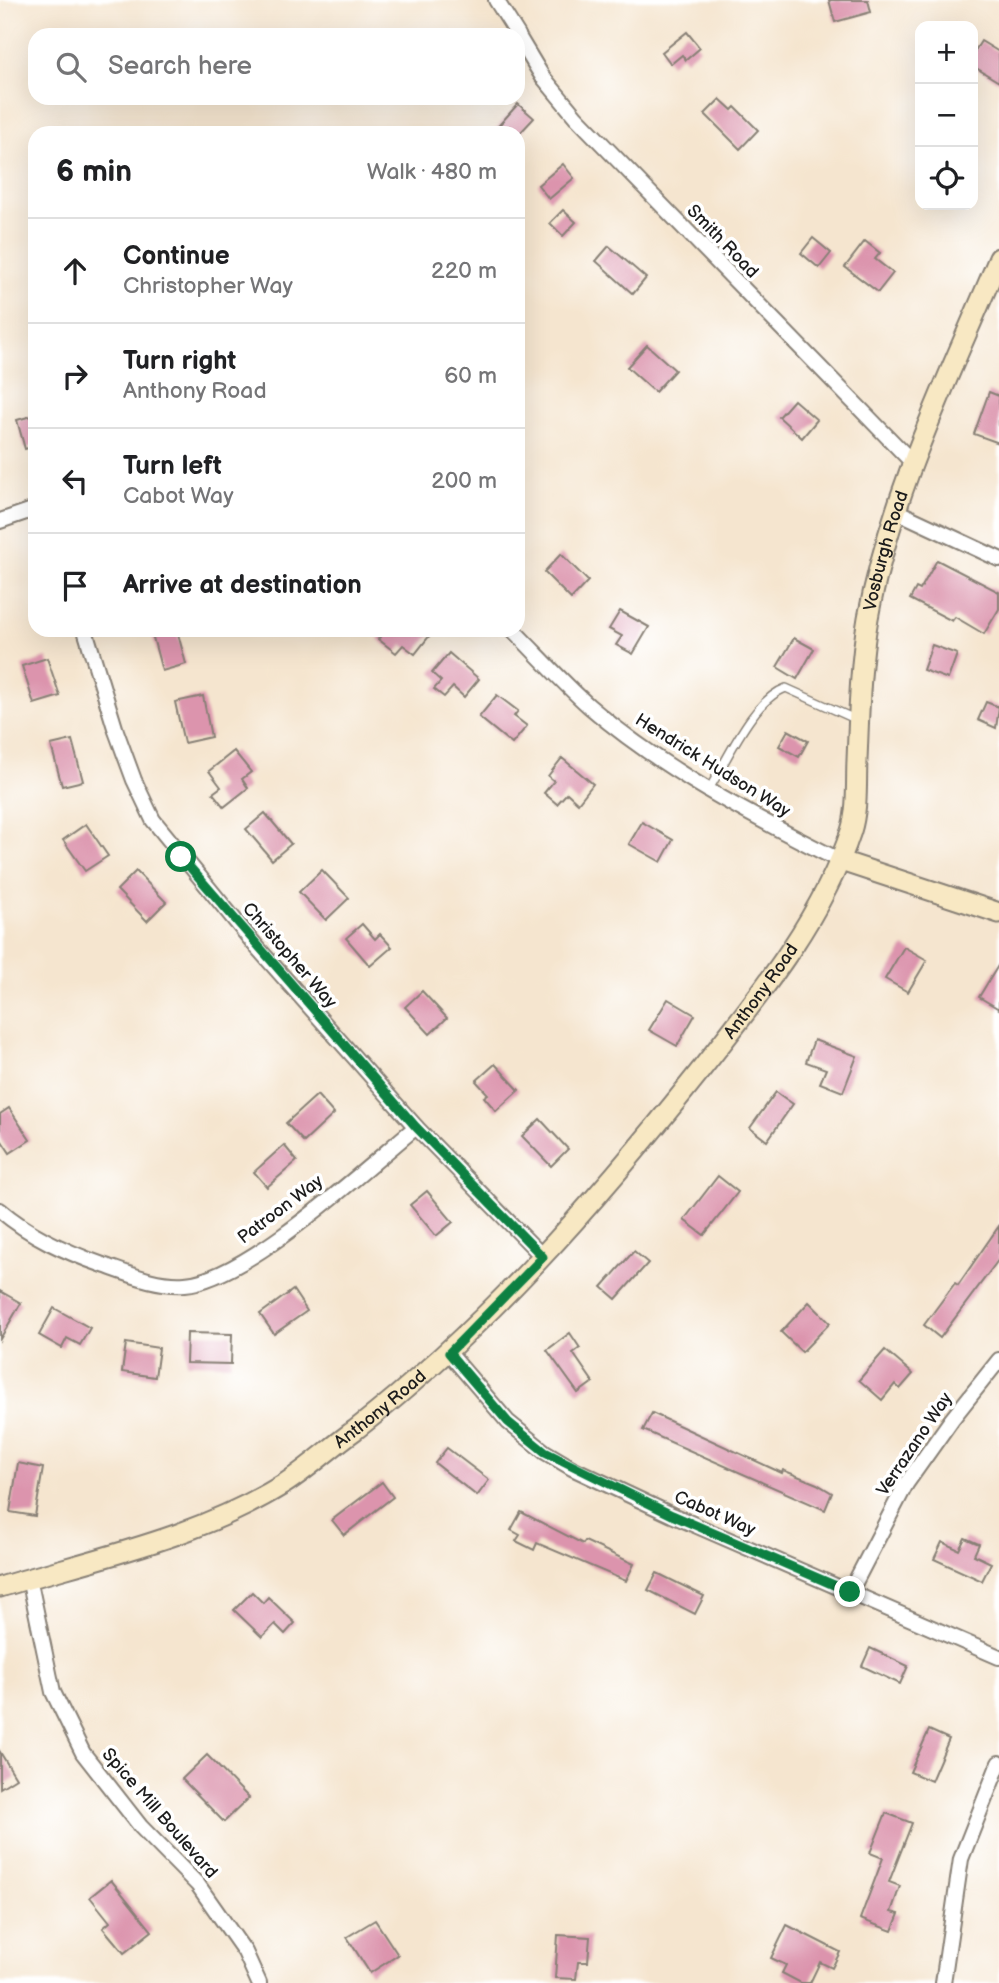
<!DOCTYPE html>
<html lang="en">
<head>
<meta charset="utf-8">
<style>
	:root { --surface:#fff; --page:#f6f6f6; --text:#202124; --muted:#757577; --line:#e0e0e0 }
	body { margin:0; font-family:"Balsamiq Sans",sans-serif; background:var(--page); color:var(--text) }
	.controls { position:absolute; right:21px; top:21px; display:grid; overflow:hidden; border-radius:14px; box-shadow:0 7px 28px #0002 }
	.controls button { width:63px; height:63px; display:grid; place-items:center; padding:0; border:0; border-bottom:2px solid var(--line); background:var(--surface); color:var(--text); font:35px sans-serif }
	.stop { position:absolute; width:21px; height:21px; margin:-16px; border:5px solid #0b8043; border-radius:50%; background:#fff }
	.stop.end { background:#0b8043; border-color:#fff; box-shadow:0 2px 7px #0008 }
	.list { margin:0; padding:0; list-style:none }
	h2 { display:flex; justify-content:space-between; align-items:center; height:91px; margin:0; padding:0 28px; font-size:30px }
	h2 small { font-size:23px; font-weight:400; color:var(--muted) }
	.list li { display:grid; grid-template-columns:46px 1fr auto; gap:21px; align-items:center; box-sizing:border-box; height:105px; padding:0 28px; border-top:2px solid var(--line) }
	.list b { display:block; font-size:26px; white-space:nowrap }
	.list p { margin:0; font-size:23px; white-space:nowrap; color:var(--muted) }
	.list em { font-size:23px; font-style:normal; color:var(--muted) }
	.icon { flex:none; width:38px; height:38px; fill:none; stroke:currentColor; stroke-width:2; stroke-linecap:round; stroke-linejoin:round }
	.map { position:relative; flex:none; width:999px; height:1983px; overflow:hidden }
	.search { position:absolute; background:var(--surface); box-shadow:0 7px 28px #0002; left:28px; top:28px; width:497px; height:77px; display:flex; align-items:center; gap:18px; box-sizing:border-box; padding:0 24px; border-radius:21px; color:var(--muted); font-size:26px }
	.panel { position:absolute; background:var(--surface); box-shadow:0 7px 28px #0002; left:28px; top:126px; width:497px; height:511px; border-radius:21px }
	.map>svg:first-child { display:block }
	.building { fill:#dc94ad }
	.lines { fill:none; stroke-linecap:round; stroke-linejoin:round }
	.lane-casing { stroke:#888076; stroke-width:10 }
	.street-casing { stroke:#888076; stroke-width:18 }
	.secondary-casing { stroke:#888076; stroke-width:23 }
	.lane { stroke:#fff; stroke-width:7 }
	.street { stroke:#fff; stroke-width:14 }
	.secondary { stroke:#f8e8c3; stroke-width:19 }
	.route { stroke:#0b8043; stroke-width:9 }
	.labels { text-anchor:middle; stroke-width:7; stroke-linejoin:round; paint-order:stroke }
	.street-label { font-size:18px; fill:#1c1c1c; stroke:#fff }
</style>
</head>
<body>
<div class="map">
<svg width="999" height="1983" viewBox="0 0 999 1983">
	<rect width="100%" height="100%" fill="#fff"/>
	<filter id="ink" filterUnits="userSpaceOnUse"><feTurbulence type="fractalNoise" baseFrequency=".0143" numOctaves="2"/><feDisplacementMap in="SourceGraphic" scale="14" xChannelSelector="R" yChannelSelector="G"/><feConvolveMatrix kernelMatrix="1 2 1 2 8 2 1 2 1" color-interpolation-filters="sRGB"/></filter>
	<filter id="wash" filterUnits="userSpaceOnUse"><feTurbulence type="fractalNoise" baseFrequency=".00686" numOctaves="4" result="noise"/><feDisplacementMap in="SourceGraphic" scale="28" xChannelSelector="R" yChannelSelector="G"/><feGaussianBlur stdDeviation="1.57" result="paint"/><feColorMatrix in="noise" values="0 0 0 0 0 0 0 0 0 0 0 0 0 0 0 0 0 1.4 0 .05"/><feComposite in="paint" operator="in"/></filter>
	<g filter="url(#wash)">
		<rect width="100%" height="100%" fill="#f5e5cf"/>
		<g id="blocks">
			<g class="building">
				<polygon points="829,0 868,0 871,12 835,22"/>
				<polygon points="687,32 700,48 686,60 682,55 671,64 662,52"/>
				<polygon points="981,41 999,52 999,82 973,66 973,54"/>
				<polygon points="720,99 732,110 735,107 758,130 740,149 705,114"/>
				<polygon points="518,104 534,118 520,133 492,133"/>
				<polygon points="563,164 574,178 549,199 538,185"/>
				<polygon points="563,210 576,222 563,236 550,223"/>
				<polygon points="813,238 831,253 819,268 801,253"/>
				<polygon points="865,241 880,253 875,259 893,273 878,292 845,267"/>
				<polygon points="609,246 646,278 633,294 596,261"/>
				<polygon points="647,345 675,370 655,392 627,367"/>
				<polygon points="989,392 999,396 999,443 974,434"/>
				<polygon points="794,400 817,420 802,438 779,417"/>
				<polygon points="35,415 35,446 25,449 17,420"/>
				<polygon points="561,554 588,581 571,599 544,572"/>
				<polygon points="937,560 999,592 999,609 984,634 955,617 952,621 910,599 916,588 920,590"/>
				<polygon points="620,611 649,627 633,654 616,645 622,636 609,629"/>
				<polygon points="151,630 177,630 186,664 162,671"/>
				<polygon points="386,630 434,630 415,654 403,645 396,653 378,639"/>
				<polygon points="794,638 814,649 797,679 777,667"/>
				<polygon points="932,645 957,654 948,679 923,670"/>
				<polygon points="449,653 479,679 464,697 453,687 444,697 434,689 441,681 432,673"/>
				<polygon points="47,658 60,696 34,704 22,666"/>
				<polygon points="497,695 518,711 514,716 527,726 512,744 479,717"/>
				<polygon points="203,696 211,737 184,743 175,702"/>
				<polygon points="986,702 999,707 996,728 978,720"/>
				<polygon points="788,730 808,741 799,757 779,746"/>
				<polygon points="72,740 83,781 62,786 51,745"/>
				<polygon points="234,751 251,772 242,779 248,788 224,807 213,793 221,787 209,771"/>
				<polygon points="562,758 593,784 578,803 567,793 557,804 544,793 554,781 548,776"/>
				<polygon points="265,813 291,844 272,860 246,829"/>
				<polygon points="642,822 673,840 661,862 629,844"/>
				<polygon points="86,824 108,856 85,871 63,840"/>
				<polygon points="322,870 349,898 326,920 299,892"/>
				<polygon points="136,871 166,902 147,921 117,890"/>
				<polygon points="362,924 375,939 380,934 392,947 370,966 346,938"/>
				<polygon points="904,947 927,960 908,992 885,979"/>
				<polygon points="999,964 999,1009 979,997"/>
				<polygon points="422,991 447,1018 430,1034 405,1007"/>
				<polygon points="668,999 695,1015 677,1046 649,1030"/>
				<polygon points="814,1040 857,1056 843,1092 820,1083 826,1069 806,1062"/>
				<polygon points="495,1064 519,1090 496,1111 484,1097 488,1094 476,1081"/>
				<polygon points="776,1092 793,1104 767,1141 750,1128"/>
				<polygon points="317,1095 334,1114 304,1142 286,1123"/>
				<polygon points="9,1108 30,1140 10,1153 0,1138 0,1114"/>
				<polygon points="540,1119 568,1149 551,1166 522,1136"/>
				<polygon points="284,1145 297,1161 267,1187 254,1172"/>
				<polygon points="718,1176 738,1192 704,1235 684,1220"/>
				<polygon points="427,1191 453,1222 436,1236 410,1205"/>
				<polygon points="999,1226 999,1259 940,1338 924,1325 955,1283 958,1285"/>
				<polygon points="634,1251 648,1263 616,1299 602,1287"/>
				<polygon points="293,1290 307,1311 274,1334 260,1314"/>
				<polygon points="0,1291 21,1303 0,1339"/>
				<polygon points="809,1302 830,1323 802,1352 781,1332"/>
				<polygon points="54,1308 90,1328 80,1345 67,1338 62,1348 39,1335"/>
				<polygon points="187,1333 232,1334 231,1364 186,1363"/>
				<polygon points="570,1333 580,1348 573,1353 593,1382 578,1393 547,1350"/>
				<polygon points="126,1343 159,1348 155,1377 122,1372"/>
				<polygon points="885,1350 913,1374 900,1389 895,1384 882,1400 859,1380"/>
				<polygon points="652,1413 782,1473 783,1470 817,1484 832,1493 825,1510 643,1430"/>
				<polygon points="447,1448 489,1480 477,1496 435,1463"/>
				<polygon points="18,1463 43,1468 35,1516 10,1512"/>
				<polygon points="382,1482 393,1497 344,1535 332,1520"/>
				<polygon points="521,1512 583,1544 585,1541 634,1564 626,1581 537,1543 534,1550 516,1541 520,1535 511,1530"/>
				<polygon points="965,1538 979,1544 974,1555 991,1563 982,1581 934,1559 942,1542 959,1550"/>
				<polygon points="657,1573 704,1596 695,1614 648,1590"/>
				<polygon points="252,1592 263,1603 268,1597 295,1623 285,1634 275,1624 262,1637 234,1610"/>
				<polygon points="870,1648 908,1666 900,1684 862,1666"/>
				<polygon points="929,1730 949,1739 931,1781 910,1772"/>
				<polygon points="0,1752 16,1778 0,1788"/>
				<polygon points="207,1755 249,1798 224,1822 182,1779"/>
				<polygon points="886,1813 912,1823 889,1882 900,1886 891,1912 899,1914 892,1931 860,1919 883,1858 870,1853"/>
				<polygon points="111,1880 152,1931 124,1953 103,1928 110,1922 90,1897"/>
				<polygon points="375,1920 398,1955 370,1973 347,1937"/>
				<polygon points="787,1925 840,1952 832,1968 820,1962 810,1983 801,1983 782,1973 786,1965 771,1958"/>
				<polygon points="558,1935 590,1937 588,1962 578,1962 576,1979 555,1978"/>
			</g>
		</g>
	</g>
	<g filter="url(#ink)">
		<use href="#blocks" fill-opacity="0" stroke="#888076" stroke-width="2"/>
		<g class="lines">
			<defs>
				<path id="lane" d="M709 789C728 759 752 700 786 688L855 719"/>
				<g id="street">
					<polyline points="496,0 518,35"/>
					<polyline points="518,36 542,76 576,117 913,463"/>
					<polyline points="896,511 999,559"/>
					<polyline points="0,521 35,509"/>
					<polyline points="85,630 116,731 134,780 153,820 256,946 416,1127 543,1257"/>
					<path d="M513 630C538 655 563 683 589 706 663 770 753 817 841 861"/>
					<path d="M0 1210C30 1236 66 1252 103 1265 129 1274 157 1286 185 1284 246 1280 366 1168 416 1127"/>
					<polyline points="449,1353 508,1422 545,1452 572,1468 672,1515 999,1657"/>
					<polyline points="29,1578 53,1692 83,1753 141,1827 198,1885 245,1952 259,1983"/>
					<polyline points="850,1592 906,1484 952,1419 999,1360"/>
					<polyline points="943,1983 961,1859 999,1763"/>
				</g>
				<g id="secondary">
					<polyline points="841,861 999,913"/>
					<path id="s1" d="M0 1587C97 1558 197 1538 284 1484 309 1468 331 1447 355 1430 487 1327 596 1202 700 1071 757 998 822 919 851 831 858 809 856 782 857 760 859 712 860 664 868 618 891 492 950 375 999 258"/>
				</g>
			</defs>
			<use href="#lane" class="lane-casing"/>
			<use href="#street" class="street-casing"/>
			<use href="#secondary" class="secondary-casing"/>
			<use href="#lane" class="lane"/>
			<use href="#street" class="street"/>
			<use href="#secondary" class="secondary"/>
		</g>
	</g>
	<g class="lines" filter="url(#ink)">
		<polyline class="route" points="181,857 416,1127 543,1257 449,1353 508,1422 545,1452 672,1515 850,1592"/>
	</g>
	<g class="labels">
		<g class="street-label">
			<text transform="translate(723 241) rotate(46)" y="6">Smith Road</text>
			<text dy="6" stroke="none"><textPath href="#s1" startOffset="1460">Vosburgh Road</textPath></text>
			<text transform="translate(713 765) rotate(32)" y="6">Hendrick Hudson Way</text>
			<text transform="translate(290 955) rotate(49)" y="6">Christopher Way</text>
			<text dy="6" stroke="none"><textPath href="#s1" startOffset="992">Anthony Road</textPath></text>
			<text transform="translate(280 1209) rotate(-37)" y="6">Patroon Way</text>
			<text dy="6" stroke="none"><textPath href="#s1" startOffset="425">Anthony Road</textPath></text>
			<text transform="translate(914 1444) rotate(-56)" y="6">Verrazano Way</text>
			<text transform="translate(715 1513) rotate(24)" y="6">Cabot Way</text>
			<text transform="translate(160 1813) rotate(49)" y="6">Spice Mill Boulevard</text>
		</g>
	</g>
</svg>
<div class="controls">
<button>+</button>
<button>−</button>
<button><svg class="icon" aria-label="locate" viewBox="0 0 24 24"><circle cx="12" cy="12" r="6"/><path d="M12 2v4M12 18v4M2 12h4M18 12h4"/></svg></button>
</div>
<div class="stop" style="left:181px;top:857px"></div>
<div class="stop end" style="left:850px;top:1592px"></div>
<div class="search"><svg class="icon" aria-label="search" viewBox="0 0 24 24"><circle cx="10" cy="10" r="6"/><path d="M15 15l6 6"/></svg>Search here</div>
<section class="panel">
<h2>6 min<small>Walk · 480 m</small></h2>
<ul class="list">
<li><svg class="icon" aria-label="ahead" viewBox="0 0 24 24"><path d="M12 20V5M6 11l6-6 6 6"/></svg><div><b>Continue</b><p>Christopher Way</p></div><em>220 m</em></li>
<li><svg class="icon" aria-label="right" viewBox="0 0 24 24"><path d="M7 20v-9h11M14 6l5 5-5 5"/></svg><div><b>Turn right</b><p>Anthony Road</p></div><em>60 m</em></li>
<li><svg class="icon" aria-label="left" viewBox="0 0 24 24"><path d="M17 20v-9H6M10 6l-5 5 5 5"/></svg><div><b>Turn left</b><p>Cabot Way</p></div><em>200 m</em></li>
<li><svg class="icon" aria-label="arrive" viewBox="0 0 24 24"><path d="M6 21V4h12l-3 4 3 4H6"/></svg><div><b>Arrive at destination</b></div></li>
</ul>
</section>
</div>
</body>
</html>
